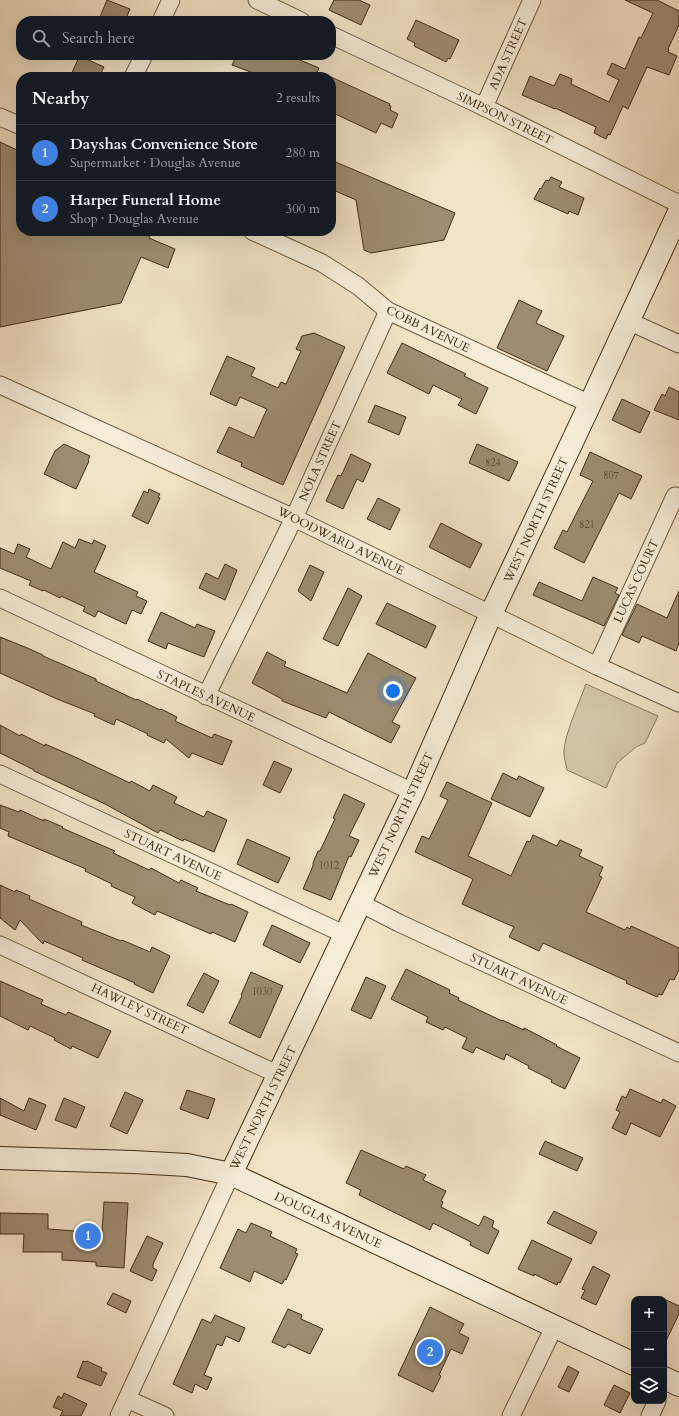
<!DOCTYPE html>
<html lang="en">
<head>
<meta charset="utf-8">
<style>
	:root { --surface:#171b24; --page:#242831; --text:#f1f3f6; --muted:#9ea1a6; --line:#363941; --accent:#b45309 }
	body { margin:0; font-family:Cardo,serif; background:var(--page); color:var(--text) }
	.controls { position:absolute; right:12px; bottom:12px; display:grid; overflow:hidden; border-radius:8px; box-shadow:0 4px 16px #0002 }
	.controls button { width:36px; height:36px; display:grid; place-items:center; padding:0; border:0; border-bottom:1px solid var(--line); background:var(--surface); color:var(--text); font:20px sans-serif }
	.you { position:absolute; left:393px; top:691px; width:14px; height:14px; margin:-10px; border:3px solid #fff; border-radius:50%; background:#1a73e8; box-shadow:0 0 0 6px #1a73e833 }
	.badge { display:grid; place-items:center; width:26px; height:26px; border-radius:50%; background:var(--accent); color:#fff; font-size:13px; font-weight:700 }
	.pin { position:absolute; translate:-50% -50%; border:2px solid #fff; box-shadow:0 1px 4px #0006 }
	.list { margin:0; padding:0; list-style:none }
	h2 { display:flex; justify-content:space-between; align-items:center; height:52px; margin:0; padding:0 16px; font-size:17px }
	h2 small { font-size:13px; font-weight:400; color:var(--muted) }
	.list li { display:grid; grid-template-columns:26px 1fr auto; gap:12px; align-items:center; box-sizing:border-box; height:56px; padding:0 16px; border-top:1px solid var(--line) }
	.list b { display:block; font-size:15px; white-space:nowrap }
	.list p { margin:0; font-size:13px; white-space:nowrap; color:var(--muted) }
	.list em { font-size:13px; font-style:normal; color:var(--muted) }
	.icon { flex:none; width:22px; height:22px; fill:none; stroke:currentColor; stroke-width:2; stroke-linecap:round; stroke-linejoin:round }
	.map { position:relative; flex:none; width:679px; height:1416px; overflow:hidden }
	.search { position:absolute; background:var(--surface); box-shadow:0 4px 16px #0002; left:16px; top:16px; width:320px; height:44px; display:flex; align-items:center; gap:10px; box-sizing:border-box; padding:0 14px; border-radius:16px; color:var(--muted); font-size:15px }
	.panel { position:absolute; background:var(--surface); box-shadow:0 4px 16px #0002; left:16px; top:72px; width:320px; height:164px; border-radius:16px }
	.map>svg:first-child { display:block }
	.green { fill:#d3c4a7; stroke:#8a785e }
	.building { fill:#9d8c70; stroke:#422d14 }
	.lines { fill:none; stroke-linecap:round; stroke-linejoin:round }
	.street-casing { stroke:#6e5a40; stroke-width:19 }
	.secondary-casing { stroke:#422d14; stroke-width:24 }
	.street { stroke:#f6edd9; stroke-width:17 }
	.secondary { stroke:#f6edd9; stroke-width:22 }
	.labels { text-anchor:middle; stroke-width:3; stroke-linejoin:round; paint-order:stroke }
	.number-label { font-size:10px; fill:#59452b }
	.street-label { font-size:12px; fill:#422d14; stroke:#f6edd9 }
</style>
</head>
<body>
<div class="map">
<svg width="679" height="1416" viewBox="0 0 679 1416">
	<rect width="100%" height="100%" fill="#f1e3c5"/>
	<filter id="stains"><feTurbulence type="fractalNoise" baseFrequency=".005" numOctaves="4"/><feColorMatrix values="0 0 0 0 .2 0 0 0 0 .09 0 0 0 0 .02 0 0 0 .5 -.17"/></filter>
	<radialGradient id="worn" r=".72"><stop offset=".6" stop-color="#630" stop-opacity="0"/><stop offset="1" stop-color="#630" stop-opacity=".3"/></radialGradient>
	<path class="green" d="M586 684 658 716 645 743 636 747 617 763 606 788 567 770C566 764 564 758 564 752 564 735 580 701 586 684Z"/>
	<g class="building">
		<polygon points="107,0 130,9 125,21 109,21 100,17"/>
		<polygon points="334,0 359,0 370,5 361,25 329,10"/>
		<polygon points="625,0 657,0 679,11 679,25 668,49 669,50 668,52 677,56 669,75 647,67 628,109 623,106 610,135 608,134 606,139 594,133 596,127 555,108 555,109 522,95 530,76 554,86 560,74 572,79 571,84 609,102 619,80 607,74 612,63 625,69 639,37 641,38 653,13"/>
		<polygon points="416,20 459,40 450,59 448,58 446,62 414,46 415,43 407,39"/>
		<polygon points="237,55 288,55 319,68 315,77 264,77 232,65"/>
		<polygon points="79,57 83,59 84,58 104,67 99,77 70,77"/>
		<polygon points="331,77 390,104 389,105 391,106 390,110 398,114 392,128 381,123 376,133 331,112"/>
		<polygon points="0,142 21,152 21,231 152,231 149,238 175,249 168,268 141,257 121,303 0,327"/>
		<polygon points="331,160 455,213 444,240 371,253 364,250 356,200 331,189"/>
		<polygon points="551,177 562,182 559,187 584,198 578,215 569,211 568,214 534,199 540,188 541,189 546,180 549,181"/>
		<polygon points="519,300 542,311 536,323 564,336 547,371 497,348"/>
		<polygon points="314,333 345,347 283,485 241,466 242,463 217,452 229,427 254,438 267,409 240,397 236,406 210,394 227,356 255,368 251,376 278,388 281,382 286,384 301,351 296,349 302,336"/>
		<polygon points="402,343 466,374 464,376 488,388 476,414 458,405 462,399 433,385 429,394 387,373"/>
		<polygon points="669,387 679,392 679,420 654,410 662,394 665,396"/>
		<polygon points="622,399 650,412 640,433 612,420"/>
		<polygon points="375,405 406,417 399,435 368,422"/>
		<polygon points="64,444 90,456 88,460 89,461 76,489 44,474 55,451"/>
		<polygon points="477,444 518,462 509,481 469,463"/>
		<polygon points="590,452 642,476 631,499 619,493 584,563 554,548 563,530 567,532 593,481 580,475"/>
		<polygon points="351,454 371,464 363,482 357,479 343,509 326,501 338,475 341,476"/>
		<polygon points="149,489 160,494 158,497 160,498 148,524 132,516 144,491 148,493"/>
		<polygon points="378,498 400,509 390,530 367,519"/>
		<polygon points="441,523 482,544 470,568 429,547"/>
		<polygon points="79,539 92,544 94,540 106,546 94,572 138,592 136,596 147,601 141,614 132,610 126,624 98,611 95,617 83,611 85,607 61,596 60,598 44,590 43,591 29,585 31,581 0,568 0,548 14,554 18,544 30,549 26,557 51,569 63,542 75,548"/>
		<polygon points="225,564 237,570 225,600 199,588 206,573 218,579"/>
		<polygon points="310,565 324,572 311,601 298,591"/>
		<polygon points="593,577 618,588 615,593 619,595 604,626 533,595 539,582 582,601"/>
		<polygon points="348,588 362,596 338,646 323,639"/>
		<polygon points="679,591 679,643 676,651 642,636 639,643 622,635 637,604 667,618"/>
		<polygon points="387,603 436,626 426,648 376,624"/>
		<polygon points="161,612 195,628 197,624 215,631 204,657 168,643 166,649 148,641"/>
		<polygon points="0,637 25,647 43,655 43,656 96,679 96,681 136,700 137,699 160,710 161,709 177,717 175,721 212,738 214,734 232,741 222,765 192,753 189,758 166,739 164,743 147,735 148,734 116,719 114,725 94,716 95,714 57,699 0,673"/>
		<polygon points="267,652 286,662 284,666 347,693 368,653 416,678 392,722 400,726 391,743 329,712 326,718 282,701 282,699 252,683"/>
		<polygon points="0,725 20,736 21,734 45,746 45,744 75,757 130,783 131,781 150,791 153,785 177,797 174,803 204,817 207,811 227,820 214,852 184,839 183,841 160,830 158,833 105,804 34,771 34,770 0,753"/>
		<polygon points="274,761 292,769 280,793 263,785"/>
		<polygon points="503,773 517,780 519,776 544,788 530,817 491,799"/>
		<polygon points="447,782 492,803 468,856 511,876 527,841 530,842 533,835 557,846 560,840 582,850 579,856 603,867 599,876 602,877 586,912 625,930 627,927 630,929 631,926 679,948 679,970 674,980 670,979 662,995 659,994 657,997 626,983 627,981 543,943 539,951 509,937 514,927 462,904 473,879 415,852 422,836 429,839 448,800 440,796"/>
		<polygon points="344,794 365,804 349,836 359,840 351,857 349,856 331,900 303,889 313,866 313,863 318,851 320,851 335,819 333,818"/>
		<polygon points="0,805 19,812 20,810 44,821 44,819 63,827 62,828 115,851 113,853 149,870 151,868 179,883 181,880 198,888 196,891 230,905 231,904 248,912 235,942 212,932 211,934 157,911 155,915 132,903 135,897 111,886 112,884 85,871 86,869 8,836 9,832 0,828"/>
		<polygon points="247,839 290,858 278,883 237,864"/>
		<polygon points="0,885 15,892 16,890 30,896 29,899 82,922 81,925 121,941 122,940 150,952 152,947 170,956 153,993 134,984 135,983 82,960 83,958 44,941 43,944 20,920 15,930 0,918"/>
		<polygon points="272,925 310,943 300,963 263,945"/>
		<polygon points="406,969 450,990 449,993 459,998 458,1000 502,1021 502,1020 524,1030 524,1028 557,1045 556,1046 580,1058 565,1089 551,1082 552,1080 528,1068 529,1066 506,1054 504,1060 476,1047 473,1053 462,1048 467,1038 445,1027 443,1030 426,1022 428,1017 391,999"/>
		<polygon points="251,972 283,986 260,1038 229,1023 242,996 241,995"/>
		<polygon points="204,973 219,981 203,1013 187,1005"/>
		<polygon points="366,977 386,986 371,1019 351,1010"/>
		<polygon points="0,981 43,1000 41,1004 66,1015 68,1012 111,1031 98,1058 72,1046 71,1049 54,1040 55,1038 30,1026 28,1030 0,1016"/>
		<polygon points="630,1089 661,1103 663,1099 676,1106 660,1137 631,1123 626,1135 612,1128 620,1112 616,1110 622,1096 626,1098"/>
		<polygon points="187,1090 215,1099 208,1119 180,1109"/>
		<polygon points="125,1092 143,1100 127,1134 110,1126"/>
		<polygon points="0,1098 24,1111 29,1098 46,1105 36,1130 0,1115"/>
		<polygon points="64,1098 85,1107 76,1128 55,1120"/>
		<polygon points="545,1141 583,1158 577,1171 539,1154"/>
		<polygon points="361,1150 404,1169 406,1166 426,1175 423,1180 446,1191 441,1201 443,1202 441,1207 479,1226 484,1216 494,1221 492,1227 499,1231 488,1254 470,1245 471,1242 433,1223 430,1230 359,1195 361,1190 346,1183"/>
		<polygon points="104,1202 128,1203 124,1268 96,1266 96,1262 62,1260 62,1252 23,1252 24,1234 0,1234 0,1213 48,1214 48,1229 102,1233"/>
		<polygon points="554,1211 597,1232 591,1244 547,1223"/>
		<polygon points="251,1223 272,1232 270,1236 297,1249 295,1253 298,1254 286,1280 285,1279 282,1284 254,1271 250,1282 220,1268 238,1229 246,1233"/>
		<polygon points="147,1236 163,1243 153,1264 153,1268 157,1270 152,1281 130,1271"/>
		<polygon points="532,1240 572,1259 560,1283 558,1282 557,1285 534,1274 534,1276 518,1269"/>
		<polygon points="593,1266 610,1275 596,1305 581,1298 585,1290 582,1289"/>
		<polygon points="113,1293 131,1301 126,1313 107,1304"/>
		<polygon points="664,1299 679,1306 679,1314 664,1345"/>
		<polygon points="430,1307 464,1324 459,1333 469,1338 462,1354 451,1349 439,1375 441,1376 433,1392 398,1375"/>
		<polygon points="288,1309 302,1315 301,1319 323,1329 310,1354 288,1344 285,1348 272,1342"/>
		<polygon points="215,1315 245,1328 239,1342 226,1336 222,1346 217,1344 204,1375 212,1378 207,1390 195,1384 192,1393 173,1384 202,1319 211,1323"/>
		<polygon points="83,1361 86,1362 87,1361 102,1368 101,1371 107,1373 101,1386 77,1377"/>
		<polygon points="568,1366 579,1372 569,1392 558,1387"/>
		<polygon points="614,1385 630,1393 620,1413 604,1405"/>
		<polygon points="64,1393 87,1404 81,1416 60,1416 63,1411 53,1407 58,1396 62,1398"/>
	</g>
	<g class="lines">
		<defs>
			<g id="street">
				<polyline points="257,0 301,21"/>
				<polyline points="161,21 171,0"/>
				<polyline points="331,35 484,107 679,204"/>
				<polyline points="133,77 144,55"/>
				<polyline points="484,107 532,0"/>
				<polyline points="0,117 21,126"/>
				<polyline points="252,231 322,263 358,286 388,311 590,404"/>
				<polyline points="628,321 679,344"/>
				<polyline points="0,385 294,518 597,666 679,703"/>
				<polyline points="0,598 413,792"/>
				<polyline points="597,666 675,496 679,498"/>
				<polyline points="206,696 294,518 388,311"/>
				<polyline points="0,774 346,935"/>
				<polyline points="360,903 399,923 679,1053"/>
				<polyline points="0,945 279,1075"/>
				<polyline points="127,1399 165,1416"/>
				<polyline points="119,1416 231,1174"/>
				<polyline points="511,1416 555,1325"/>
				<polyline points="650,1416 657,1401"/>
			</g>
			<g id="secondary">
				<polyline points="0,1158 133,1162 187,1165 231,1174 634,1364"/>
				<polyline points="231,1174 413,792 491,614 590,404 679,212"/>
				<polyline points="664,1378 679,1385"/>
			</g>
		</defs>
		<use href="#street" class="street-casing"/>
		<use href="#secondary" class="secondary-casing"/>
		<use href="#street" class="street"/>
		<use href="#secondary" class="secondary"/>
	</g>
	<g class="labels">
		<g class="number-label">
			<text x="493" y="466">824</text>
			<text x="611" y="479">807</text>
			<text x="587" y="528">821</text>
			<text x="329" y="869">1012</text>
			<text x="262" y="995">1030</text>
		</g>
		<g class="street-label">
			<text transform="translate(508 54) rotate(-66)" y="4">ADA STREET</text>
			<text transform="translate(505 118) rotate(26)" y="4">SIMPSON STREET</text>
			<text transform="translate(428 329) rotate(26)" y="4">COBB AVENUE</text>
			<text transform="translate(320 461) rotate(-66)" y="4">NOLA STREET</text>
			<text transform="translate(536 520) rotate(-65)" y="4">WEST NORTH STREET</text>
			<text transform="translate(341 541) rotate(26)" y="4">WOODWARD AVENUE</text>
			<text transform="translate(636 581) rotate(-65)" y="4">LUCAS COURT</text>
			<text transform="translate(206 696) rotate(25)" y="4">STAPLES AVENUE</text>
			<text transform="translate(401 815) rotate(-65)" y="4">WEST NORTH STREET</text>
			<text transform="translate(173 855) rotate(25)" y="4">STUART AVENUE</text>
			<text transform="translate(519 979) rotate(25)" y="4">STUART AVENUE</text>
			<text transform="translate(140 1009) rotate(25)" y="4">HAWLEY STREET</text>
			<text transform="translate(263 1108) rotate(-64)" y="4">WEST NORTH STREET</text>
			<text transform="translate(328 1220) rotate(25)" y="4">DOUGLAS AVENUE</text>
		</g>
	</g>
	<rect width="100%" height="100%" filter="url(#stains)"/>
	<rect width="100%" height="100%" fill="url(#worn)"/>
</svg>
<div class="controls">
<button>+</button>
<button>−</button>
<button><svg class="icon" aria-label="layers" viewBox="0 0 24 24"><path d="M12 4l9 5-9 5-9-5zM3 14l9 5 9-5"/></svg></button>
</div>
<div class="you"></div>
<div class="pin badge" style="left:88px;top:1236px;background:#3f7fe0">1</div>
<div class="pin badge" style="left:430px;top:1352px;background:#3f7fe0">2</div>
<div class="search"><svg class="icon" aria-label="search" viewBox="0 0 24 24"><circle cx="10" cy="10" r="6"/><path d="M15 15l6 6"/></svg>Search here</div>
<section class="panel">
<h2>Nearby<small>2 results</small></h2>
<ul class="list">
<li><span class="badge" style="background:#3f7fe0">1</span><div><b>Dayshas Convenience Store</b><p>Supermarket · Douglas Avenue</p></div><em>280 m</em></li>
<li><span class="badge" style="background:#3f7fe0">2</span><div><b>Harper Funeral Home</b><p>Shop · Douglas Avenue</p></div><em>300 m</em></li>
</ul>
</section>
</div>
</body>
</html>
